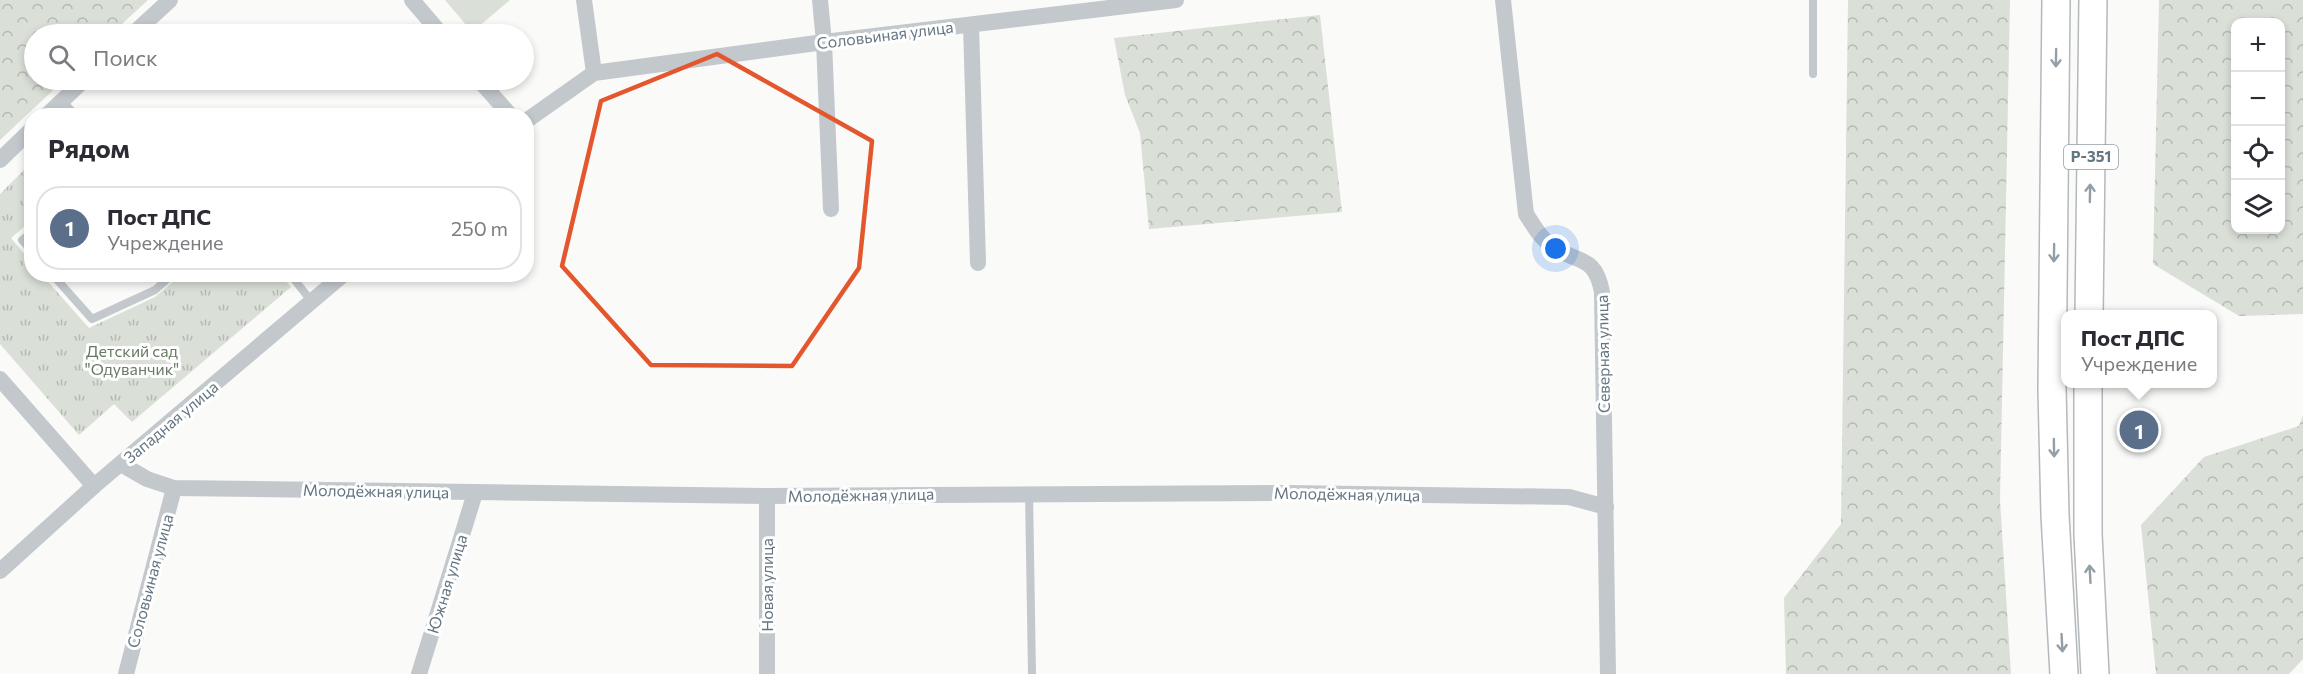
<!DOCTYPE html>
<html lang="ru">
<head>
<meta charset="utf-8">
<style>
	:root { --surface:#fff; --page:#f2f2f3; --text:#2b2b33; --muted:#7c7c81; --line:#e1e1e2; --accent:#ea580c }
	body { margin:0; font-family:Commissioner,sans-serif; background:var(--page); color:var(--text) }
	.controls { position:absolute; right:18px; top:18px; display:grid; overflow:hidden; border-radius:12px; box-shadow:0 3px 9px #0003 }
	.controls button { width:54px; height:54px; display:grid; place-items:center; padding:0; border:0; border-bottom:2px solid var(--line); background:var(--surface); color:var(--text); font:30px sans-serif }
	.you { position:absolute; left:1556px; top:249px; width:21px; height:21px; margin:-15px; border:4px solid #fff; border-radius:50%; background:#1a73e8; box-shadow:0 0 0 9px #1a73e833 }
	.badge { display:grid; place-items:center; width:39px; height:39px; border-radius:50%; background:var(--accent); color:#fff; font-size:20px; font-weight:700 }
	.pin { position:absolute; translate:-50% -50%; border:3px solid #fff; box-shadow:0 2px 6px #0006 }
	.popup { position:absolute; left:2061px; top:310px; width:156px; height:78px; box-sizing:border-box; display:grid; place-content:center; border-radius:12px; background:var(--surface); filter:drop-shadow(0 2px 4px #0005); font-size:20px; white-space:nowrap; color:var(--muted) }
	.popup b { font-size:22px; color:var(--text) }
	.popup::after { content:''; position:absolute; left:50%; top:100%; margin-left:-12px; border:12px solid transparent; border-top-color:var(--surface) }
	.list { margin:0; padding:0; list-style:none }
	h2 { display:flex; justify-content:space-between; align-items:center; height:78px; margin:0; padding:0 24px; font-size:26px }
	h2 small { font-size:20px; font-weight:400; color:var(--muted) }
	.list li { display:grid; grid-template-columns:39px 1fr auto; gap:18px; align-items:center; box-sizing:border-box; height:84px; margin:0 12px 12px; padding:0 12px; border:2px solid var(--line); border-radius:24px }
	.list b { display:block; font-size:22px; white-space:nowrap }
	.list p { margin:0; font-size:20px; white-space:nowrap; color:var(--muted) }
	.list em { font-size:20px; font-style:normal; color:var(--muted) }
	.icon { flex:none; width:33px; height:33px; fill:none; stroke:currentColor; stroke-width:2; stroke-linecap:round; stroke-linejoin:round }
	.map { position:relative; flex:none; width:2303px; height:674px; overflow:hidden }
	.search { position:absolute; background:var(--surface); box-shadow:0 3px 9px #0003; left:24px; top:24px; width:510px; height:66px; display:flex; align-items:center; gap:15px; box-sizing:border-box; padding:0 21px; border-radius:33px; color:var(--muted); font-size:22px }
	.panel { position:absolute; background:var(--surface); box-shadow:0 3px 9px #0003; left:24px; top:108px; width:510px; height:174px; border-radius:24px }
	.map>svg:first-child { display:block }
	.grass { fill:url(#grass-tufts) }
	.forest { fill:url(#forest-crowns); fill-rule:evenodd }
	.pitch { fill:#dadfd7 }
	.lines { fill:none; stroke-linecap:round; stroke-linejoin:round }
	.trunk-casing { stroke:#b4b9bd; stroke-width:30 }
	.service { stroke:#c3c8cc; stroke-width:8 }
	.minor { stroke:#c3c8cc; stroke-width:16 }
	.trunk { stroke:#fff; stroke-width:27 }
	.oneway { stroke:#939fa8 }
	.marked { fill:none; stroke:#e4572e; stroke-width:4.5; stroke-linejoin:round }
	.labels { text-anchor:middle; stroke-width:6; stroke-linejoin:round; paint-order:stroke }
	.shield { fill:#fff; stroke:#939fa8; stroke-width:1.5 }
	.shield-label { font-size:15px; font-weight:bold; fill:#657683 }
	.street-label { font-size:16px; fill:#657683; stroke:#fff }
	.park-label { font-size:16px; fill:#687a64; stroke:#fff }
</style>
</head>
<body>
<div class="map">
<svg width="2303" height="674" viewBox="0 0 2303 674">
	<defs>
		<pattern id="grass-tufts" width="24" height="20" patternUnits="userSpaceOnUse" patternTransform="scale(1.5)"><rect width="24" height="20" fill="#dadfd7"/><path d="M3 7l-1-3M5 7V3M7 7l1-3M15 17l-1-3M17 17v-4M19 17l1-3" fill="none" stroke="#b4b9b4"/></pattern>
		<pattern id="forest-crowns" width="20" height="18" patternUnits="userSpaceOnUse" patternTransform="scale(1.5)"><rect width="20" height="18" fill="#dadfd7"/><path d="M2 6a3 3 0 1 1 6 0M12 15a3 3 0 1 1 6 0" fill="none" stroke="#b4b9b4"/></pattern>
	</defs>
	<rect width="100%" height="100%" fill="#fafaf8"/>
	<polygon class="grass" points="31,163 31,221 11,238 31,262 32,274 42,275 89,328 155,297 181,275 281,275 291,287 132,422 114,404 79,435 0,344 0,194"/>
	<g class="forest">
		<polygon points="0,0 148,0 111,34 34,34 34,80 64,80 0,140"/>
		<polygon points="1848,0 2010,0 2000,500 2011,674 1786,674 1784,598 1841,524"/>
		<path d="M2159 0H2303V314L2239 316 2153 264ZM2280 22V230H2236V22Z"/>
		<polygon points="1320,15 1342,212 1149,229 1140,133 1125,95 1114,38"/>
		<polygon points="2303,415 2303,659 2289,674 2156,674 2141,525 2204,457 2299,426"/>
	</g>
	<polygon class="pitch" points="445,0 510,0 472,32"/>
	<g class="lines">
		<defs>
			<g id="trunk">
				<polyline points="2056,0 2052,389 2055,515 2064,674"/>
				<polyline points="2089,314 2093,0"/>
				<polyline points="2088,384 2088,534 2095,674"/>
			</g>
		</defs>
		<use href="#trunk" class="trunk-casing"/>
		<g class="service">
			<polyline points="1813,0 1813,74"/>
			<polyline points="62,101 77,116"/>
			<polyline points="32,232 22,240 32,251"/>
			<polyline points="52,274 92,319 155,290 173,274"/>
			<polyline points="290,274 312,302"/>
			<polyline points="1029,493 1032,674"/>
		</g>
		<g class="minor">
			<polyline points="412,0 441,34"/>
			<polyline points="584,0 594,73"/>
			<polyline points="820,0 824,42 831,209"/>
			<path d="M1503 0 1526 214C1534 226 1540 238 1553 247 1579 264 1595 255 1602 292L1608 674"/>
			<polyline points="971,25 978,263"/>
			<polyline points="133,34 170,0"/>
			<polyline points="479,80 511,116"/>
			<polyline points="46,116 84,80"/>
			<polyline points="526,121 594,73 824,42 1176,0"/>
			<polyline points="0,160 32,129"/>
			<polyline points="0,379 94,486"/>
			<polyline points="121,464 147,479 174,488 767,496 1288,493 1569,497 1606,507"/>
			<polyline points="0,571 94,486 344,274"/>
			<polyline points="126,674 174,488"/>
			<polyline points="419,674 475,493"/>
			<polyline points="767,674 767,496"/>
		</g>
		<use href="#trunk" class="trunk"/>
	</g>
	<defs><path id="oneway-shaft" d="M-6 0H5M1.5-3L5.5 0L1.5 3" fill="none" stroke-width="1.6" stroke-linecap="round" stroke-linejoin="round" transform="scale(1.5)"/></defs>
	<g class="oneway">
		<use href="#oneway-shaft" transform="translate(2056 58) rotate(91)"/>
		<use href="#oneway-shaft" transform="translate(2090 193) rotate(-89)"/>
		<use href="#oneway-shaft" transform="translate(2054 253) rotate(91)"/>
		<use href="#oneway-shaft" transform="translate(2054 448) rotate(89)"/>
		<use href="#oneway-shaft" transform="translate(2090 574) rotate(-93)"/>
		<use href="#oneway-shaft" transform="translate(2062 643) rotate(87)"/>
	</g>
	<path class="marked" d="M717 54 872 141 859 268 792 366 651 365 562 266 601 101Z"/>
	<g class="labels">
		<rect class="shield" x="2064" y="145" width="54" height="24" rx="4.5"/>
		<g class="shield-label">
			<text x="2091" y="162">Р-351</text>
		</g>
		<g class="street-label">
			<text transform="translate(885 35) rotate(-7)" y="6">Соловьиная улица</text>
			<text transform="translate(1603 354) rotate(-91)" y="6">Северная улица</text>
			<text transform="translate(171 422) rotate(-40)" y="6">Западная улица</text>
			<text transform="translate(376 491) rotate(1)" y="6">Молодёжная улица</text>
			<text transform="translate(1347 494) rotate(1)" y="6">Молодёжная улица</text>
			<text transform="translate(861 495) rotate(-1)" y="6">Молодёжная улица</text>
			<text transform="translate(150 581) rotate(-75)" y="6">Соловьиная улица</text>
			<text transform="translate(447 584) rotate(-73)" y="6">Южная улица</text>
			<text transform="translate(767 585) rotate(-90)" y="6">Новая улица</text>
		</g>
		<g class="park-label">
			<text x="132" y="357">Детский сад<tspan x="132" dy="18">"Одуванчик"</tspan></text>
		</g>
	</g>
</svg>
<div class="controls">
<button>+</button>
<button>−</button>
<button><svg class="icon" aria-label="locate" viewBox="0 0 24 24"><circle cx="12" cy="12" r="6"/><path d="M12 2v4M12 18v4M2 12h4M18 12h4"/></svg></button>
<button><svg class="icon" aria-label="layers" viewBox="0 0 24 24"><path d="M12 4l9 5-9 5-9-5zM3 14l9 5 9-5"/></svg></button>
</div>
<div class="you"></div>
<div class="pin badge" style="left:2139px;top:430px;background:#5c6f8a">1</div>
<div class="popup"><b>Пост ДПС</b>Учреждение</div>
<div class="search"><svg class="icon" aria-label="search" viewBox="0 0 24 24"><circle cx="10" cy="10" r="6"/><path d="M15 15l6 6"/></svg>Поиск</div>
<section class="panel">
<h2>Рядом<small></small></h2>
<ul class="list">
<li><span class="badge" style="background:#5c6f8a">1</span><div><b>Пост ДПС</b><p>Учреждение</p></div><em>250 m</em></li>
</ul>
</section>
</div>
</body>
</html>
